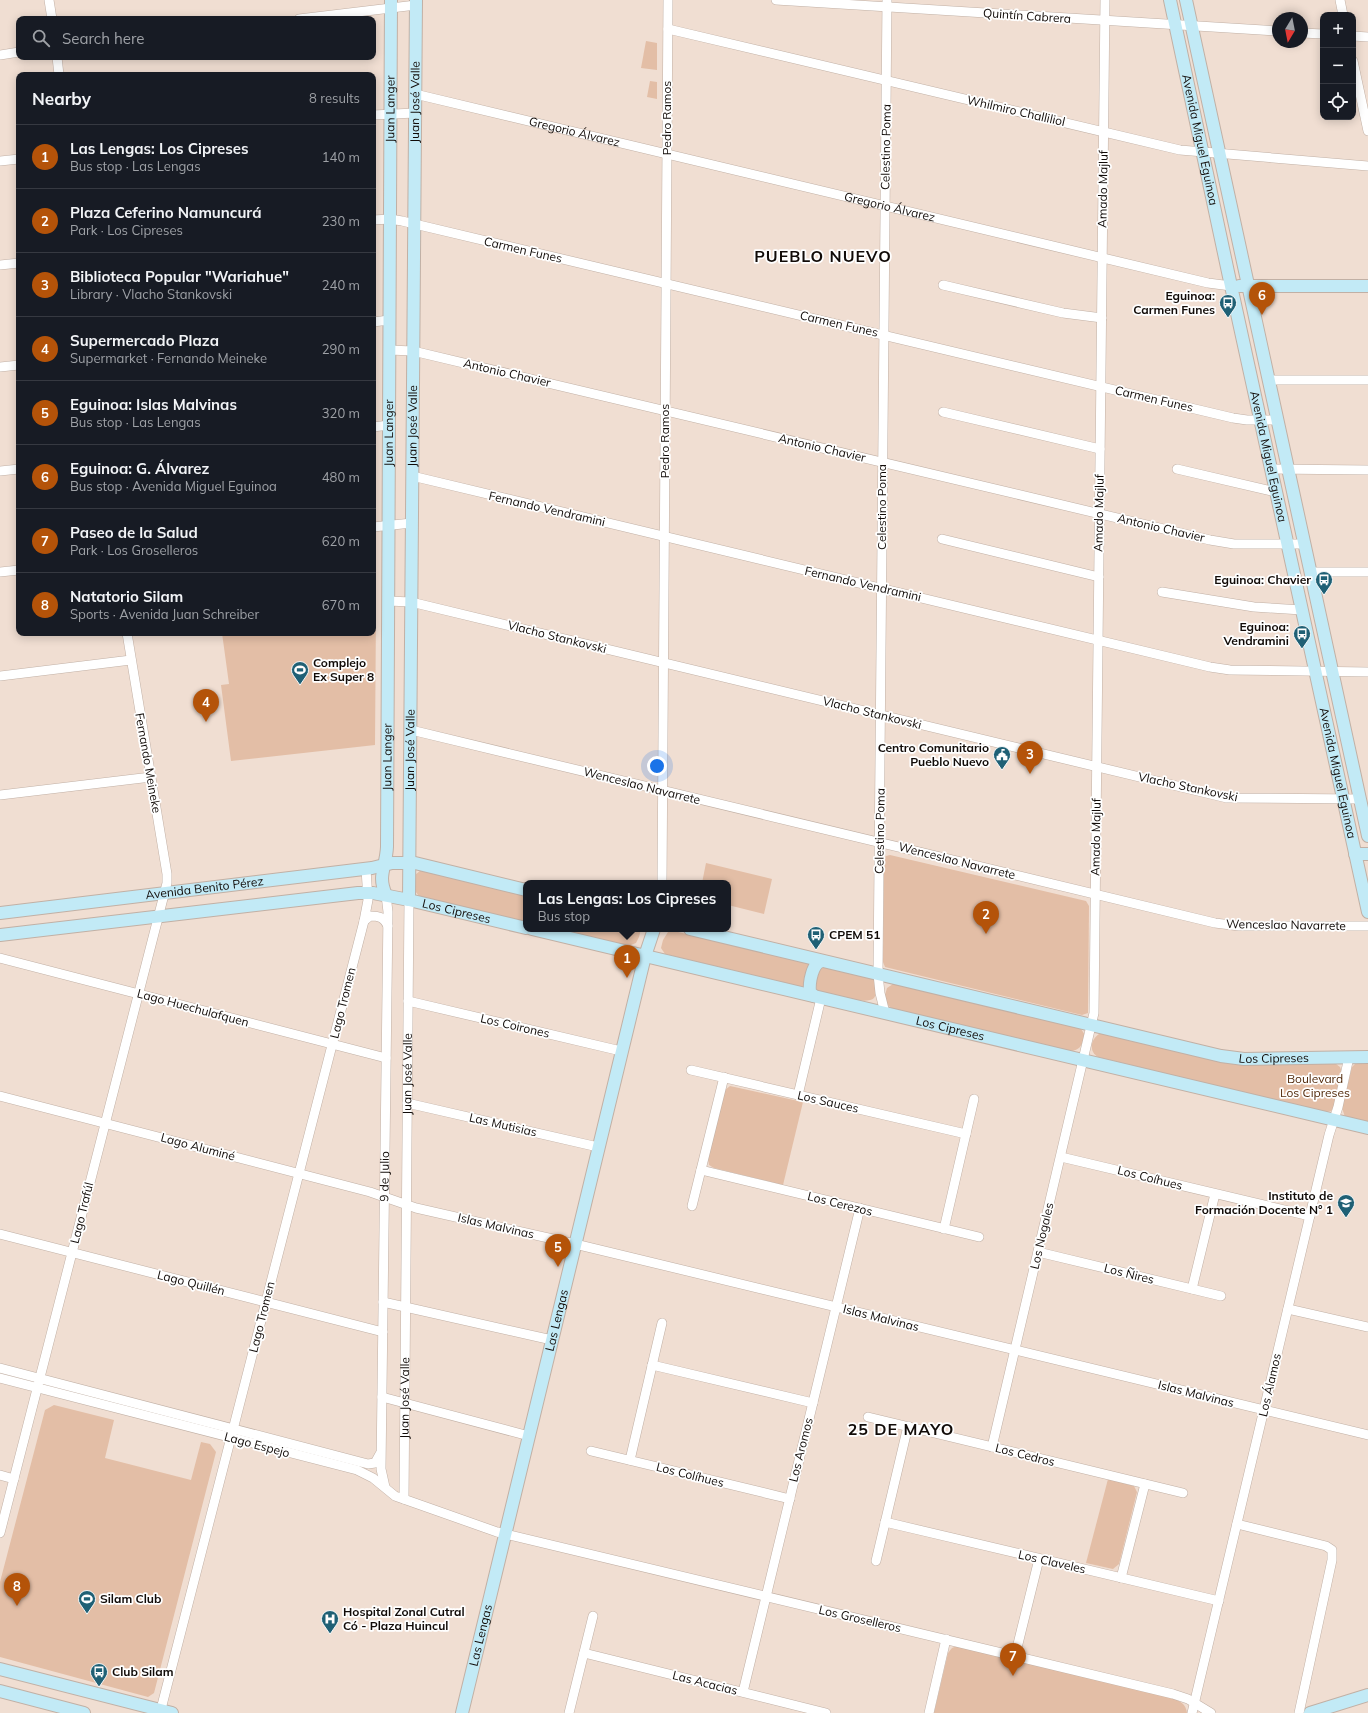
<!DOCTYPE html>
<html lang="en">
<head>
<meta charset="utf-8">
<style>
	:root { --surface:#171b24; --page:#20242c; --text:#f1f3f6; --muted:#9ea1a6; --line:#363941; --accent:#b45309 }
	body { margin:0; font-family:Mulish,sans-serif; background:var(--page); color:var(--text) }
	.controls { position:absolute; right:12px; top:12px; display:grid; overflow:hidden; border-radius:8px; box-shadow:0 2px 10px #0003 }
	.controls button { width:36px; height:36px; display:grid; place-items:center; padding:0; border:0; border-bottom:1px solid var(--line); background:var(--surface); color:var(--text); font:20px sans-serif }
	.compass { position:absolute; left:1272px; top:12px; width:36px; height:36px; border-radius:50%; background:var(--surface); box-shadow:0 2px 10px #0003; rotate:190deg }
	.you { position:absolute; left:657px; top:766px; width:14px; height:14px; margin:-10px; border:3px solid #fff; border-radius:50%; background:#1a73e8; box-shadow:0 0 0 6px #1a73e833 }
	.badge { display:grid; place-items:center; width:26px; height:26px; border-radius:50%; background:var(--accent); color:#fff; font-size:13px; font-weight:700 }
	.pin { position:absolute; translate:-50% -33px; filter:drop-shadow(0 1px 2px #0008) }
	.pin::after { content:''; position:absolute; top:21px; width:14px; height:12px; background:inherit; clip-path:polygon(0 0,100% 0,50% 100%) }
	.popup { position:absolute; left:523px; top:880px; width:208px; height:52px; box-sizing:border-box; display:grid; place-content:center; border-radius:8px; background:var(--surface); filter:drop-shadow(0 1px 3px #0005); font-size:13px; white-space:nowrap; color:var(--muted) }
	.popup b { font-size:15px; color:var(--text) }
	.popup::after { content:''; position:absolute; left:50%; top:100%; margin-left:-8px; border:8px solid transparent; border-top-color:var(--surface) }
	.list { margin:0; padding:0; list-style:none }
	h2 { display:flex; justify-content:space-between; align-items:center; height:52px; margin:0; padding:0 16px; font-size:17px }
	h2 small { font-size:13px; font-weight:400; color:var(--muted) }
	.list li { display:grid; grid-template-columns:26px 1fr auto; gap:12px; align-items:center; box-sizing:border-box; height:64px; padding:0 16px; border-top:1px solid var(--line) }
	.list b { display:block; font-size:15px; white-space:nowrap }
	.list p { margin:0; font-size:13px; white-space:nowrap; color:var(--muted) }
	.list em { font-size:13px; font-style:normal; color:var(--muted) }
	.icon { flex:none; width:22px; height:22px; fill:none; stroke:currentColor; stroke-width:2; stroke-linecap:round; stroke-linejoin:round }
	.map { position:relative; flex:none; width:1368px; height:1713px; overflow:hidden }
	.search { position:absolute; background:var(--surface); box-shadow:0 2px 10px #0003; left:16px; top:16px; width:360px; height:44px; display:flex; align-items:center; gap:10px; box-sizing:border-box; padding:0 14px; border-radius:8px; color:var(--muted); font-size:15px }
	.panel { position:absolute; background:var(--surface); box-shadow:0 2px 10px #0003; left:16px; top:72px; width:360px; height:564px; border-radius:8px }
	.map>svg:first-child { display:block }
	.green { fill:#e3bea6 }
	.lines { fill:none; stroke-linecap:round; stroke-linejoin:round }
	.street-casing { stroke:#c1b0a5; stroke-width:10 }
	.secondary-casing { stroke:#c1b0a5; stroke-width:14 }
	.street { stroke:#fff; stroke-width:9 }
	.secondary { stroke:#c2eaf6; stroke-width:12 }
	.labels { text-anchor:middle; stroke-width:3.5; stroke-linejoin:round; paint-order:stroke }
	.street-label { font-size:12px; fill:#110b08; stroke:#fff }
	.poi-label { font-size:12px; font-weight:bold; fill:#110b08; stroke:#fff; text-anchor:end }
	.park-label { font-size:12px; fill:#532b0c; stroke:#fff }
	.district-label { font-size:16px; font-weight:bold; letter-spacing:1px; fill:#110b08; stroke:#fff }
</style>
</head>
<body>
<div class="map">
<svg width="1368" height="1713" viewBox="0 0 1368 1713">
	<rect width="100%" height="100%" fill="#f0ded2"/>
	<g class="green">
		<polygon points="646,41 657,43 657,70 641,68"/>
		<polygon points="650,81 657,82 657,99 647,97"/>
		<polygon points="373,610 376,610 375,745 231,761 221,685 229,684 222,633 373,633"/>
		<polygon points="890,855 1086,901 1089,906 1088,1013 1082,1015 885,967 883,962 884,859 886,856"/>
		<polygon points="706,863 772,879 764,914 728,905 728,883 702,883"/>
		<polygon points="421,870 526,895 526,922 419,896 415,891 415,875"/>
		<polygon points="557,929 641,929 639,937 636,943 628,946"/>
		<polygon points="674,931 812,964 807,988 665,954 661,948 663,940 668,932"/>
		<path d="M822 966 872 978 874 979C875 985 878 993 874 998 867 1006 828 994 818 991 814 986 818 971 822 966Z"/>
		<path d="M893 984 1081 1029 1085 1035C1082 1044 1081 1051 1069 1051L893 1009 886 1004 885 995 887 988Z"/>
		<path d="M1099 1034H1107L1225 1063 1336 1064 1340 1067 1342 1072 1334 1108 1331 1111 1324 1112 1098 1057C1089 1052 1090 1040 1099 1034Z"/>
		<polygon points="1368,1063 1368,1123 1345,1117 1342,1108 1352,1067 1355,1064"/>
		<polygon points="730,1086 803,1102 783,1185 714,1168 709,1165 708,1159 725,1090"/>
		<polygon points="54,1405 114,1420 105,1458 191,1480 201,1442 210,1444 216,1452 154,1693 148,1697 0,1657 0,1582 45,1410"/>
		<polygon points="1108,1479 1134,1486 1137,1492 1119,1564 1113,1569 1086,1563"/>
		<path d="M957 1646 1172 1698C1180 1701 1186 1704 1187 1713H934L948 1653 952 1648Z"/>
	</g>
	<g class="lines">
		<defs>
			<g id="street">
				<polyline points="49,0 52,19"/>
				<polyline points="776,0 1278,31"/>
				<polyline points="1340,0 1343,15"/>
				<polyline points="299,19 416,5"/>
				<polyline points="668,29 1180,150 1368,166"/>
				<polyline points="1302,33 1323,34"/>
				<polyline points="1353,36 1368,37"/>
				<polyline points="0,55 19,52"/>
				<polyline points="57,57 59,75"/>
				<polyline points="1353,61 1368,131"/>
				<path id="s1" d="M415 94 1208 283 1231 286"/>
				<polyline points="373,115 415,113"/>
				<polyline points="0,161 19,159"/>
				<polyline points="373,220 390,219 402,221 1233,418 1247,420 1277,420"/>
				<polyline points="0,265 19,263"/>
				<polyline points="943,285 1063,313 1102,318"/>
				<polyline points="373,322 389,320"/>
				<polyline points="389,350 413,351 1210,540 1234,544 1304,544"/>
				<polyline points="0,367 19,365"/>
				<polyline points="1268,380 1368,380"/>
				<polyline points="943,412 1100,449"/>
				<polyline points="373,427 389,425"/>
				<polyline points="1177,469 1276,492"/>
				<polyline points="1271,469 1368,470"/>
				<polyline points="0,471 19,469"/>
				<polyline points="412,476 1210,667 1230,670 1368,672"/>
				<polyline points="373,527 412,523"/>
				<polyline points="942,539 1099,577"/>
				<polyline points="0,572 19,570"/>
				<polyline points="1310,572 1368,572"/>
				<polyline points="1162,592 1254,607 1302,610"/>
				<polyline points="388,601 411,602 1227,798 1360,799"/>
				<polyline points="0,676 131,660"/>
				<polyline points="411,730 1215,923 1239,926 1368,926"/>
				<polyline points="0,795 151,777"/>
				<polyline points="662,883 668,0"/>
				<path d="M364 921 370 916C379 916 384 917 388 926"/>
				<polyline points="0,958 386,1058"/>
				<polyline points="408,1001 621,1051"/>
				<polyline points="885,1013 880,993 878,974 887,0"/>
				<polyline points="691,1070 966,1134"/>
				<polyline points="798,1095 821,998"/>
				<polyline points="0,1096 370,1192 416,1208 575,1244 1368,1435"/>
				<polyline points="407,1103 598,1147"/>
				<polyline points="1061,1157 1310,1216"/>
				<polyline points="701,1170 979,1237"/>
				<polyline points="692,1206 724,1077"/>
				<polyline points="944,1229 974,1099"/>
				<polyline points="0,1234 383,1332"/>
				<polyline points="1038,1252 1221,1296"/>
				<polyline points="1192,1289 1215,1194"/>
				<polyline points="383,1302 552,1340"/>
				<polyline points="1288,1309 1368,1327"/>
				<polyline points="652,1365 813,1403"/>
				<polyline points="0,1368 368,1464 375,1463 380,1454"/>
				<polyline points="0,1378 357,1470 373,1478 395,1496 497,1532 1173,1694 1188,1699 1211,1713"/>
				<polyline points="382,1397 529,1436"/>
				<polyline points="868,1417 1183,1493"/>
				<polyline points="992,1447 1094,1013 1105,0"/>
				<polyline points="591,1451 790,1499"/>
				<polyline points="630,1460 662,1323"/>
				<polyline points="0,1475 14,1479"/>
				<path id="s2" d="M385 1487 381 1469 388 912 386 895"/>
				<path id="s3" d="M404 1499 409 900"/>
				<polyline points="885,1522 1219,1601"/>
				<polyline points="1237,1524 1326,1546 1332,1550 1332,1560 1299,1713"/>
				<polyline points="0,1533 167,883 167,874 127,633"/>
				<polyline points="876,1561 908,1426"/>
				<polyline points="1121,1578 1145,1484"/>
				<polyline points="584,1653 826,1713"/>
				<polyline points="1015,1656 1039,1559"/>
				<polyline points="743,1692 860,1208"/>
				<polyline points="160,1713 364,921 368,900 366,869"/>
				<polyline points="569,1713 593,1616"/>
				<polyline points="929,1713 946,1639"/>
				<polyline points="1192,1713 1329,1135 1338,1107 1349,1057"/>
			</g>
			<g id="secondary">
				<path id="s4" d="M1170 0 1231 286 1368 912"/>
				<polyline points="1186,0 1368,836"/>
				<polyline points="1239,286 1368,286"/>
				<polyline points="1355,854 1368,854"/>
				<path id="s5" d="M386 895C377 875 386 868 387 847L391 0"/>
				<path id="s6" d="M409 900 416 0"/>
				<path id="s7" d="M0 913 372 868 392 863H415L526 890"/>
				<path id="s8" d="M532 929 1368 1128"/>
				<path id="s9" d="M690 929 1221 1056 1244 1059 1368 1057"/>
				<path id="s10" d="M0 935 358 893H373L409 900 526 928"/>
				<path d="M814 996 810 992C809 983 812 963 822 961"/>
				<polyline points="0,1669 172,1713"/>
				<polyline points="0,1691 84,1713"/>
				<path id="s11" d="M462 1713 645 956 654 929"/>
				<polyline points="1310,1713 1368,1695"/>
			</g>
		</defs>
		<use href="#street" class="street-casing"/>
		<use href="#secondary" class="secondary-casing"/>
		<use href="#street" class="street"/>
		<use href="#secondary" class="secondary"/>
	</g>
	<defs>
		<symbol id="bus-pin" viewBox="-11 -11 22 30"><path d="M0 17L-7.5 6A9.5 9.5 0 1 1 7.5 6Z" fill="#1f6075" stroke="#fff"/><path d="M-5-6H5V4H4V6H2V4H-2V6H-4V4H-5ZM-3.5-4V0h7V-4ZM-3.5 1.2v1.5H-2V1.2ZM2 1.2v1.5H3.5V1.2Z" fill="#fff"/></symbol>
		<symbol id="stadium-pin" viewBox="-11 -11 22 30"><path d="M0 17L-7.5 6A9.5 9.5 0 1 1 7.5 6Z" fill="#1f6075" stroke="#fff"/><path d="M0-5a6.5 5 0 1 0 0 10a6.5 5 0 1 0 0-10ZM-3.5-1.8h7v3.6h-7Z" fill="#fff"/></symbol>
		<symbol id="civic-pin" viewBox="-11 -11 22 30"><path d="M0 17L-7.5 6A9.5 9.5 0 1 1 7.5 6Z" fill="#1f6075" stroke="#fff"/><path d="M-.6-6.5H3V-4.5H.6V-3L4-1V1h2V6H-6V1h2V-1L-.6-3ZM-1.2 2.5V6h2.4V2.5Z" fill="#fff"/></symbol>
		<symbol id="university-pin" viewBox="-11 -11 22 30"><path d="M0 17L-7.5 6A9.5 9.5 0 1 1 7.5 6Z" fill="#1f6075" stroke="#fff"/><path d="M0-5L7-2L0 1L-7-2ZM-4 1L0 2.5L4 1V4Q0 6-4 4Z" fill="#fff"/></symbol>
		<symbol id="hospital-pin" viewBox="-11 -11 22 30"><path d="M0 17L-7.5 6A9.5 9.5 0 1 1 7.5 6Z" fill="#1f6075" stroke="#fff"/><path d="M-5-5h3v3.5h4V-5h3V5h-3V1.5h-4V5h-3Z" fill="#fff"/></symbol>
	</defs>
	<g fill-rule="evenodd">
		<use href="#bus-pin" x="1218" y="293" width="20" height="27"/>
		<use href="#bus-pin" x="1314" y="570" width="20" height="27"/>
		<use href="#bus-pin" x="1292" y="624" width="20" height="27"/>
		<use href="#stadium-pin" x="290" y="660" width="20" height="27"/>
		<use href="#civic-pin" x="992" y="745" width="20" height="27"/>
		<use href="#bus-pin" x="806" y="925" width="20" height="27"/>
		<use href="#university-pin" x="1336" y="1193" width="20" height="27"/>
		<use href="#stadium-pin" x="77" y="1589" width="20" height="27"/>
		<use href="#hospital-pin" x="320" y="1609" width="20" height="27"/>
		<use href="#bus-pin" x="89" y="1662" width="20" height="27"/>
	</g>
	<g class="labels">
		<g class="street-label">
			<text transform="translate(1027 16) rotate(4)" y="4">Quintín Cabrera</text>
			<text dy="4" stroke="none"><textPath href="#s6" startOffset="798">Juan José Valle</textPath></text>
			<text dy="4" stroke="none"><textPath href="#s5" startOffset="787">Juan Langer</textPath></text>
			<text transform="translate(1016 111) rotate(13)" y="4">Whilmiro Challiliol</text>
			<text transform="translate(667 118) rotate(-90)" y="4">Pedro Ramos</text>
			<text dy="4" stroke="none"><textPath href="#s1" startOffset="164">Gregorio Álvarez</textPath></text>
			<text dy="4" stroke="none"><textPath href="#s4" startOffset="143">Avenida Miguel Eguinoa</textPath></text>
			<text transform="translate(886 147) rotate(-89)" y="4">Celestino Poma</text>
			<text transform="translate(1103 189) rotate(-89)" y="4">Amado Majluf</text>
			<text dy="4" stroke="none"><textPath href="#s1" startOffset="488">Gregorio Álvarez</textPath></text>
			<text transform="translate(523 250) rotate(13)" y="4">Carmen Funes</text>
			<text transform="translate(839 324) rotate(13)" y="4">Carmen Funes</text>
			<text transform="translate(507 373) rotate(13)" y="4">Antonio Chavier</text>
			<text transform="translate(1154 399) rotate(13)" y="4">Carmen Funes</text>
			<text dy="4" stroke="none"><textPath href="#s6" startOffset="474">Juan José Valle</textPath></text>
			<text dy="4" stroke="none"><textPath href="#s5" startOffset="463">Juan Langer</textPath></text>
			<text transform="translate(665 441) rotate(-90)" y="4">Pedro Ramos</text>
			<text transform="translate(822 448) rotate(13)" y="4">Antonio Chavier</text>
			<text dy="4" stroke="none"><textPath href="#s4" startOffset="467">Avenida Miguel Eguinoa</textPath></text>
			<text transform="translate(882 507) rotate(-90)" y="4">Celestino Poma</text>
			<text transform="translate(547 509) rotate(13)" y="4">Fernando Vendramini</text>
			<text transform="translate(1099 513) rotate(-89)" y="4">Amado Majluf</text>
			<text transform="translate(1161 528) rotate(13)" y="4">Antonio Chavier</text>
			<text transform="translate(863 584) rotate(13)" y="4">Fernando Vendramini</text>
			<text transform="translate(557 637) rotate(14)" y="4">Vlacho Stankovski</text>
			<text transform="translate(872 713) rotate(14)" y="4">Vlacho Stankovski</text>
			<text dy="4" stroke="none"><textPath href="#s6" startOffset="150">Juan José Valle</textPath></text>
			<text dy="4" stroke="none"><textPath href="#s5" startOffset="139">Juan Langer</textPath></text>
			<text transform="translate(148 763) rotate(80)" y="4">Fernando Meineke</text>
			<text dy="4" stroke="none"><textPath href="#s4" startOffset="791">Avenida Miguel Eguinoa</textPath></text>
			<text transform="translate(642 786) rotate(14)" y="4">Wenceslao Navarrete</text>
			<text transform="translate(1188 787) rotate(12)" y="4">Vlacho Stankovski</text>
			<text transform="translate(880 831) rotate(-89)" y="4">Celestino Poma</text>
			<text transform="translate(1096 837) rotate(-89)" y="4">Amado Majluf</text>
			<text transform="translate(957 861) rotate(14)" y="4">Wenceslao Navarrete</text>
			<text dy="4" stroke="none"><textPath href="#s7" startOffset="206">Avenida Benito Pérez</textPath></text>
			<text dy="4" stroke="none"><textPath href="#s10" startOffset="461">Los Cipreses</textPath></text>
			<text transform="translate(1286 925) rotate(1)" y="4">Wenceslao Navarrete</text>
			<text transform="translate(343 1003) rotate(-76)" y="4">Lago Tromen</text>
			<text transform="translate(193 1008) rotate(15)" y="4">Lago Huechulafquen</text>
			<text transform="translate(515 1026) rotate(13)" y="4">Los Coirones</text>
			<text dy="4" stroke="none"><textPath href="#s8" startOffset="430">Los Cipreses</textPath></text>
			<text dy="4" stroke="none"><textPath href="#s9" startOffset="599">Los Cipreses</textPath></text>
			<text dy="4" stroke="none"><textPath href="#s3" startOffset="425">Juan José Valle</textPath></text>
			<text transform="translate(828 1102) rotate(13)" y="4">Los Sauces</text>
			<text transform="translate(503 1125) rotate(13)" y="4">Las Mutisias</text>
			<text transform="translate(198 1147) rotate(15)" y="4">Lago Aluminé</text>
			<text dy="4" stroke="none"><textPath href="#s2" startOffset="311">9 de Julio</textPath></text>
			<text transform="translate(1150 1178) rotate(14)" y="4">Los Coíhues</text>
			<text transform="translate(840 1204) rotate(14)" y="4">Los Cerezos</text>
			<text transform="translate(82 1213) rotate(-76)" y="4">Lago Trafúl</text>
			<text transform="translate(496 1226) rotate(13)" y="4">Islas Malvinas</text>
			<text transform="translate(1042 1236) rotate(-77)" y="4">Los Nogales</text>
			<text transform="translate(1129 1274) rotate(14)" y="4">Los Ñires</text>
			<text transform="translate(191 1283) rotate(14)" y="4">Lago Quillén</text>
			<text transform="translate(262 1317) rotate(-76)" y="4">Lago Tromen</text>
			<text transform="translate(881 1318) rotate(14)" y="4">Islas Malvinas</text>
			<text dy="4" stroke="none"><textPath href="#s11" startOffset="404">Las Lengas</textPath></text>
			<text transform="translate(1270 1385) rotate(-77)" y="4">Los Álamos</text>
			<text transform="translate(1196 1394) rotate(14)" y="4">Islas Malvinas</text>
			<text dy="4" stroke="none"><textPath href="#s3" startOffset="101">Juan José Valle</textPath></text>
			<text transform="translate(257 1445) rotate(15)" y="4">Lago Espejo</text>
			<text transform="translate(801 1450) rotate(-76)" y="4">Los Aromos</text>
			<text transform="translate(1025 1455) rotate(14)" y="4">Los Cedros</text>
			<text transform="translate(690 1475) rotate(14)" y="4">Los Colíhues</text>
			<text transform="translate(1052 1562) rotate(13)" y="4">Los Claveles</text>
			<text transform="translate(860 1619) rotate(13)" y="4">Los Groselleros</text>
			<text dy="4" stroke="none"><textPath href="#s11" startOffset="80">Las Lengas</textPath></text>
			<text transform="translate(705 1683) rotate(14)" y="4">Las Acacias</text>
		</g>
		<g class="poi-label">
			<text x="1215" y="300">Eguinoa:<tspan x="1215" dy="14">Carmen Funes</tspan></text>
			<text x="1311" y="584">Eguinoa: Chavier</text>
			<text x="1289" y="631">Eguinoa:<tspan x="1289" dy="14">Vendramini</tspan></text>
			<text x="313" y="667" text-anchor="start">Complejo<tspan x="313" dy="14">Ex Super 8</tspan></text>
			<text x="989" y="752">Centro Comunitario<tspan x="989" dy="14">Pueblo Nuevo</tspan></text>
			<text x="829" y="939" text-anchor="start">CPEM 51</text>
			<text x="1333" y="1200">Instituto de<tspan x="1333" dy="14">Formación Docente N° 1</tspan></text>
			<text x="100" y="1603" text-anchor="start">Silam Club</text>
			<text x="343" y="1616" text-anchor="start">Hospital Zonal Cutral<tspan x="343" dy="14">Có - Plaza Huincul</tspan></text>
			<text x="112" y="1676" text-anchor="start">Club Silam</text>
		</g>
		<g class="park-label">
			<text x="1315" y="1083">Boulevard<tspan x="1315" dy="14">Los Cipreses</tspan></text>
		</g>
		<g class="district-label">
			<text x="823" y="262">PUEBLO NUEVO</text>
			<text x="901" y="1435">25 DE MAYO</text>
		</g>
	</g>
</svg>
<div class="controls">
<button>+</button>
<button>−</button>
<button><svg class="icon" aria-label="locate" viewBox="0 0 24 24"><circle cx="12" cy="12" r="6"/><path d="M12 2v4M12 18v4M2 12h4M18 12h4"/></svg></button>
</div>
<svg class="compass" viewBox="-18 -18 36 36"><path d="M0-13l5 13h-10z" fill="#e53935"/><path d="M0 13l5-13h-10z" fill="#9ea1a6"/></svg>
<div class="you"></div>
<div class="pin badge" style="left:627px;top:978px">1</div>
<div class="popup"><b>Las Lengas: Los Cipreses</b>Bus stop</div>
<div class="pin badge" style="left:986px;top:934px">2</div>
<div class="pin badge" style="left:1030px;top:774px">3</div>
<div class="pin badge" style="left:206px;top:722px">4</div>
<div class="pin badge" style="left:558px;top:1267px">5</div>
<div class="pin badge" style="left:1262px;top:315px">6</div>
<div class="pin badge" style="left:1013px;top:1676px">7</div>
<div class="pin badge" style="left:17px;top:1606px">8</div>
<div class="search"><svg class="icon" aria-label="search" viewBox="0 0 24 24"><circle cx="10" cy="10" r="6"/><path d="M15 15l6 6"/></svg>Search here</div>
<section class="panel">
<h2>Nearby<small>8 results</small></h2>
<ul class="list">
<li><span class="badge">1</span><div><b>Las Lengas: Los Cipreses</b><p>Bus stop · Las Lengas</p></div><em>140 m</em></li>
<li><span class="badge">2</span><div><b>Plaza Ceferino Namuncurá</b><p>Park · Los Cipreses</p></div><em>230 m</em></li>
<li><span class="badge">3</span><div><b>Biblioteca Popular &quot;Wariahue&quot;</b><p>Library · Vlacho Stankovski</p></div><em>240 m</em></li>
<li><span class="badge">4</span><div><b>Supermercado Plaza</b><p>Supermarket · Fernando Meineke</p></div><em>290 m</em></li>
<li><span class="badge">5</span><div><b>Eguinoa: Islas Malvinas</b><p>Bus stop · Las Lengas</p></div><em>320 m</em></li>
<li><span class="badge">6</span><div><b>Eguinoa: G. Álvarez</b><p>Bus stop · Avenida Miguel Eguinoa</p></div><em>480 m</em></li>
<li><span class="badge">7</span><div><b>Paseo de la Salud</b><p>Park · Los Groselleros</p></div><em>620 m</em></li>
<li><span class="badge">8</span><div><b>Natatorio Silam</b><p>Sports · Avenida Juan Schreiber</p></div><em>670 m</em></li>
</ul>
</section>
</div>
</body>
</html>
